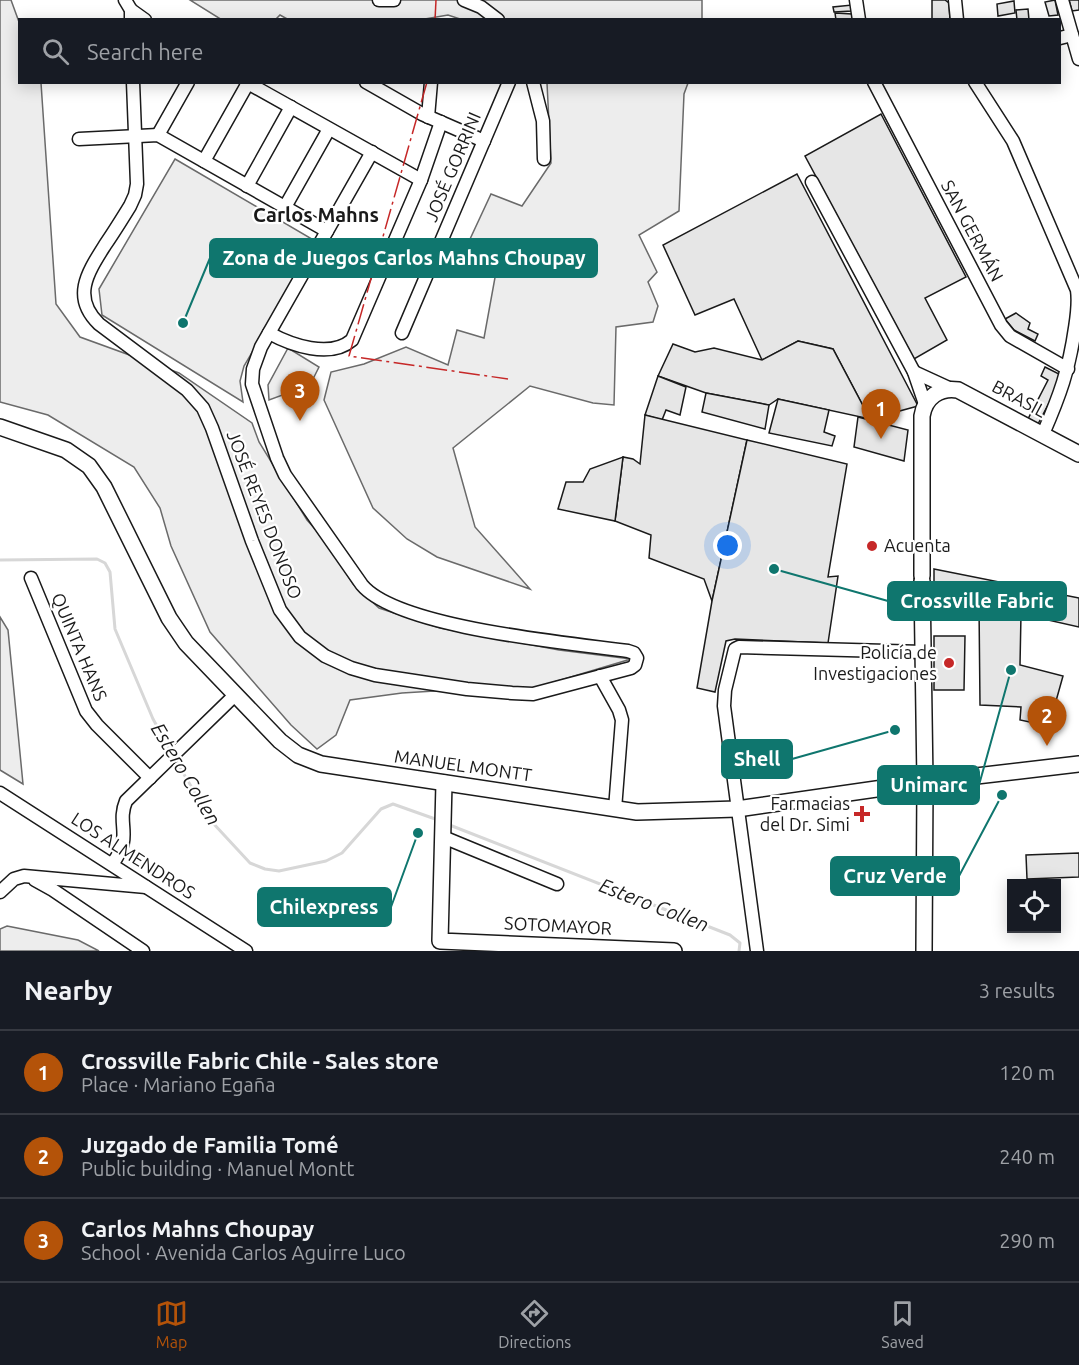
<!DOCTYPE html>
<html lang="en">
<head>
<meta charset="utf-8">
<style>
	:root { --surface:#171b24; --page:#20242c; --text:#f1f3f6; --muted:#9ea1a6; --line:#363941; --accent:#b45309 }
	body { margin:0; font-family:Ubuntu,sans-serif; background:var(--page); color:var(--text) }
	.controls { position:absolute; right:18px; bottom:18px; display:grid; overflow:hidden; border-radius:0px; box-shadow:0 3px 15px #0003 }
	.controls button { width:54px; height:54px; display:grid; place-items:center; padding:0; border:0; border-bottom:2px solid var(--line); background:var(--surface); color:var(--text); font:30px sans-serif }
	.you { position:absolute; left:728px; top:546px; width:21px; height:21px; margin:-15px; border:4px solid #fff; border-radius:50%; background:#1a73e8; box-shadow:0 0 0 9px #1a73e833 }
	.badge { display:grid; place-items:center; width:39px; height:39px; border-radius:50%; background:var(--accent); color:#fff; font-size:20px; font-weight:700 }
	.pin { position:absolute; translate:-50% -50px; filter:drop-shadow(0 2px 3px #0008) }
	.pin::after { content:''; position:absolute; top:32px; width:21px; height:18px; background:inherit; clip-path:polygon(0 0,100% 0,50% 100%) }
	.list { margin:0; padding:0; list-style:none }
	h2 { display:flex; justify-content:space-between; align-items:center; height:78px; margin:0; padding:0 24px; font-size:26px }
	h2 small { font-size:20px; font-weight:400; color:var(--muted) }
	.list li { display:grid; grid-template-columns:39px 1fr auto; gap:18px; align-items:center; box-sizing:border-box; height:84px; padding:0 24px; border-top:2px solid var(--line) }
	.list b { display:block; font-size:22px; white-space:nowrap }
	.list p { margin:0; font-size:20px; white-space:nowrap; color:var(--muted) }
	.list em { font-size:20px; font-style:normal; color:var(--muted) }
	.icon { flex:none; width:33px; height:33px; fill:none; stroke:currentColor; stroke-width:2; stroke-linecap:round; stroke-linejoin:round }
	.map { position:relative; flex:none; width:1079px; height:951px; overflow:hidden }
	.search { position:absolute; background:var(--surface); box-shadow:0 3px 15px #0003; left:18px; right:18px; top:18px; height:66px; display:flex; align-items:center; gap:15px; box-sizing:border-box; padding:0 21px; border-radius:0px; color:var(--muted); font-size:22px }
	.sheet { height:330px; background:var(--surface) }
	nav { display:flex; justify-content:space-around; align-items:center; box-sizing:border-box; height:84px; border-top:2px solid var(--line); background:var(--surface); font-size:16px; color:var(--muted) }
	nav a { display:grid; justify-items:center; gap:3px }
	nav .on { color:var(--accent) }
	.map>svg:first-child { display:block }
	.built { fill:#ededed; stroke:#6a6a6a; stroke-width:1.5 }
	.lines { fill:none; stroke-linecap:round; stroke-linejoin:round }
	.stream { stroke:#d7d7d7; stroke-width:3 }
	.building { fill:#e6e6e6; stroke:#1a1a1a; stroke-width:1.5 }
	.minor-casing { stroke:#1a1a1a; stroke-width:15 }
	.major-casing { stroke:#1a1a1a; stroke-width:18 }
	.minor { stroke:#fff; stroke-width:12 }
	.major { stroke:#fff; stroke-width:15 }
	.power { stroke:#c62828; stroke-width:1.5; stroke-dasharray:21 4.5 3 4.5; stroke-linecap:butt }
	.poi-dot { fill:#c62828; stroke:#fff; stroke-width:2 }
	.labels { text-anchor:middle; stroke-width:4.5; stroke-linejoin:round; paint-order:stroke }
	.street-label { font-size:18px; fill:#1a1a1a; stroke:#fff }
	.poi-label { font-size:18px; fill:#1a1a1a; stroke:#fff; text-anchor:end }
	.neighbourhood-label { font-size:20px; font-weight:bold; fill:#1a1a1a; stroke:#fff }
	.water-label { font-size:20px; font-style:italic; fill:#1a1a1a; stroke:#fff }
	.leader { fill:none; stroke:#0f766e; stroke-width:2 }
	.callout-dot { fill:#0f766e; stroke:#fff; stroke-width:2 }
	.callout { fill:#0f766e; stroke:#0f766e; stroke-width:2 }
	.callout-label { font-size:20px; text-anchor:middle; font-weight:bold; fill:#fff }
</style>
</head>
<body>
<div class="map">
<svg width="1079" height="951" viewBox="0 0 1079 951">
	<rect width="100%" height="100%" fill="#fff"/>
	<g class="built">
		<polygon points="0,0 11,0 19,22 20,82 41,83 56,304 80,337 179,373 252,423 259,442 307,520 326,541 353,584 379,608 440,628 559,650 631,659 514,694 451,690 402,693 350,700 336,735 317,749 291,725 210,632 171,546 160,508 134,467 48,415 0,402"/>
		<polygon points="190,0 702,0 702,19 463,20 448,15 419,20 289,20 280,15 276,19 222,20"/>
		<polygon points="547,83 688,83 684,94 679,211 639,235 657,272 648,282 658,306 653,322 616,327 614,405 593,403 530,386 453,448 475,527 530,589 437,557 407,539 373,508 324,400 331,372 364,364 406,347 448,365 457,330 484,338 496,272 464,252 491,194 522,206 551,163"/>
		<polygon points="175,159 317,242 244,366 240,381 243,402 102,315 99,289"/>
		<polygon points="288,348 319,367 310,385 269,400 268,385"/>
		<polygon points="0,617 8,630 23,784 0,770"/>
		<polygon points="7,926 78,940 99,951 0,951 0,929"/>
	</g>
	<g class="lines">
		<g class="stream">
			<polyline points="0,560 97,559 105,563 110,572 115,629 153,719 172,753"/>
			<polyline points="175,759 212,822 250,863 265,869 279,871 326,861 342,853 381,809 393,804 438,820"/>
			<polyline points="447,824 730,935 740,943 739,951"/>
		</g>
	</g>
	<g class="building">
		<polygon points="932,0 945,0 949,3 950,20 932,20"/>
		<polygon points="1055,0 1058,15 1049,16 1045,2"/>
		<polygon points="1069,0 1079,0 1079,10 1072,11"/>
		<polygon points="1014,1 1015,13 998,16 997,4"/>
		<polygon points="852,5 852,11 834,12 833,7"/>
		<polygon points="1028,9 1029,20 1017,20 1016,10"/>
		<polygon points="835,13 852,14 853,20 836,20"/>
		<polygon points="881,114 966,277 925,298 947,340 914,359 805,156"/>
		<polygon points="797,174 918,406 870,419 833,349 798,341 762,360 734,299 695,315 663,245"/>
		<polygon points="1016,313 1030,323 1028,329 1038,334 1035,341 1014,330 1005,319"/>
		<polygon points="798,341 833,349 870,419 778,399 769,405 706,393 658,376 673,344 695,352 714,348 762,360"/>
		<polygon points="1045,367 1063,376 1038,424 1028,419 1048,380 1041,376"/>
		<polygon points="658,376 686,387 680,415 666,410 662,420 645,415"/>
		<polygon points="706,393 769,405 765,429 702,412"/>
		<polygon points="778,399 829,410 824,432 835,436 832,446 769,433"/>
		<polygon points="645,415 747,440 712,601 704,579 649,558 651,535 615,521 623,457 633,459 640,464"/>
		<polygon points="858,417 908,430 904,461 854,447"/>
		<polygon points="747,440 847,464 828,577 838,576 828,643 735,639 726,641 715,692 697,688 712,601"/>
		<polygon points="623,457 615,521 558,509 566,482 583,482 590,469"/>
		<polygon points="934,569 1079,598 1079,627 934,594"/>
		<polygon points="979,605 1021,614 1020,665 1063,676 1049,726 1020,720 1021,707 980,705"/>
		<polygon points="934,636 965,636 964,690 934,690"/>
		<polygon points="1079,853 1079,877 1027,879 1026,855"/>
	</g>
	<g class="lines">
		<defs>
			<g id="minor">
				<polyline points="125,0 131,10 131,20"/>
				<polyline points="379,0 394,0"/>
				<polyline points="464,0 481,7 498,20"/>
				<polyline points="856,0 859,20"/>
				<polyline points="955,0 957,20"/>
				<polyline points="1062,0 1079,59"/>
				<polyline points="131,10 145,20"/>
				<polyline points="1060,38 1072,35"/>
				<path d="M133 82 137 184 135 195 130 206C122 219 114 232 105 245 88 272 71 297 99 324L187 390 203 408 212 428 252 541 280 610 300 637 325 656 351 668 375 675 467 689 512 693 533 694 631 668 635 665 637 658 634 653 628 651C570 643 398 628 362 585L285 475 277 458 252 384 253 369 261 347 372 152"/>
				<polyline points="246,82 421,180"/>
				<polyline points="366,82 422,114 484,141"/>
				<polyline points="533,82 543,121 544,159"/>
				<polyline points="874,82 1001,325 1010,336 1068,369"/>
				<path d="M975 82 1013 141 1077 290C1079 303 1077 315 1075 328 1069 370 1060 395 1043 434"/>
				<polyline points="428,117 431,82"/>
				<polyline points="158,135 188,82"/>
				<polyline points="79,139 158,135 327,231"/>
				<polyline points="204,161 248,83"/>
				<polyline points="812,182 914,372 925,404"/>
				<polyline points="247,186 291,107"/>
				<polyline points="285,207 329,129"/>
				<path d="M269 333C291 345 330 359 352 340L421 180 441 122"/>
				<polyline points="402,333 509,82"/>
				<polyline points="914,372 951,389"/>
				<polyline points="31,578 86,711 97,725 150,778"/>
				<polyline points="600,676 619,710 622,720 615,809"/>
				<polyline points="0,793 246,951"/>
				<polyline points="443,837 557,884"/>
				<path d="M112 864C134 836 116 825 126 801L235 695"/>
				<polyline points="35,880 53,890 143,951"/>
				<polyline points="0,892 14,879 24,876 146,887"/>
				<polyline points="757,951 724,706 725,690 735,649 739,647 923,652"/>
			</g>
			<g id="major">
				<polyline points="0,427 66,450 89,466 104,487 169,618 186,643 280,741 298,755 321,764 637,812 737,809 925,782 1079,764"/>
				<path d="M922 576V416C925 397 940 387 958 390L1079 454"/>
				<polyline points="922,581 925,782 924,951"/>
				<polyline points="444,783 440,941 674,951"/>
			</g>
		</defs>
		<use href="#minor" class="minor-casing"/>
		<use href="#major" class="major-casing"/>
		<use href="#minor" class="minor"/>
		<use href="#major" class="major"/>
		<g class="power">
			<polyline points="435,20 436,0"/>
			<polyline points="427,82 349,356 508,379"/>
		</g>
	</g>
	<g class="poi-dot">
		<circle cx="872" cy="546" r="6"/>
		<circle cx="949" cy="663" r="6"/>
		<path d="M859 805h6v6h6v6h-6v6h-6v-6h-6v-6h6z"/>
	</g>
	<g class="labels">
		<g class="street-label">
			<text transform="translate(453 167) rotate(-67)" y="6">JOSÉ GORRINI</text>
			<text transform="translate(972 231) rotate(62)" y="6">SAN GERMÁN</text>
			<text transform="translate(1019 399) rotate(28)" y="6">BRASIL</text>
			<text transform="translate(264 515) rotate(69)" y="6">JOSÉ REYES DONOSO</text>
			<text transform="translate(79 647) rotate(67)" y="6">QUINTA HANS</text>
			<text transform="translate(463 766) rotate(8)" y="6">MANUEL MONTT</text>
			<text transform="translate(133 856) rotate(33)" y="6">LOS ALMENDROS</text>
			<text transform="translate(558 926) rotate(3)" y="6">SOTOMAYOR</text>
		</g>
		<g class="poi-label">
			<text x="884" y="552" text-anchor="start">Acuenta</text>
			<text x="937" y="659">Policía de<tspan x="937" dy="21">Investigaciones</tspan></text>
			<text x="850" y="810">Farmacias<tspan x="850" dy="21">del Dr. Simi</tspan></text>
		</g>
		<g class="neighbourhood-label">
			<text x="316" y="222">Carlos Mahns</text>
		</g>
		<g class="water-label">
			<text transform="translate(186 774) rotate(59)" y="7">Estero Collen</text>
			<text transform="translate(654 905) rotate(21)" y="7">Estero Collen</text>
		</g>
	</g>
	<path class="leader" d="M183 323L210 258M774 569L888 601M895 730L792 759M1011 670L979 785M1002 795L959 876M418 833L391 907"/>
	<g class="callout-dot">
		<circle cx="183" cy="323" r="6"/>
		<circle cx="774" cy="569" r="6"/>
		<circle cx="895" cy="730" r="6"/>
		<circle cx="1011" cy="670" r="6"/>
		<circle cx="1002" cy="795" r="6"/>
		<circle cx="418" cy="833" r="6"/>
	</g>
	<g class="callout">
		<rect x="210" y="239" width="387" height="38" rx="6"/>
		<rect x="888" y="582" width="178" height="38" rx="6"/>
		<rect x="722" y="740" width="70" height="38" rx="6"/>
		<rect x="878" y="766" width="101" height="38" rx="6"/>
		<rect x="831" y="857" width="128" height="38" rx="6"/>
		<rect x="258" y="888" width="133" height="38" rx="6"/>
	</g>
	<g class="callout-label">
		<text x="404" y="265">Zona de Juegos Carlos Mahns Choupay</text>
		<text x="977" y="608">Crossville Fabric</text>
		<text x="757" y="766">Shell</text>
		<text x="929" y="792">Unimarc</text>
		<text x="895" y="883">Cruz Verde</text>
		<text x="324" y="914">Chilexpress</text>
	</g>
</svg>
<div class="controls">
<button><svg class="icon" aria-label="locate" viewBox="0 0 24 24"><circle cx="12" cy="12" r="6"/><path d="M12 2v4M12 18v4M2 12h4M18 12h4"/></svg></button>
</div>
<div class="you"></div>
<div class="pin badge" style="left:881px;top:439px">1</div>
<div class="pin badge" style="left:1047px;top:746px">2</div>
<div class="pin badge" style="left:300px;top:421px">3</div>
<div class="search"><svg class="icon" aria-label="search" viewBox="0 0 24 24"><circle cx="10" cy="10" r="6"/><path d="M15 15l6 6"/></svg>Search here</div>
</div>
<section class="sheet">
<h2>Nearby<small>3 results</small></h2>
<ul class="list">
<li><span class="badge">1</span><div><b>Crossville Fabric Chile - Sales store</b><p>Place · Mariano Egaña</p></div><em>120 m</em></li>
<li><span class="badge">2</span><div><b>Juzgado de Familia Tomé</b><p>Public building · Manuel Montt</p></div><em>240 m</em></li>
<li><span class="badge">3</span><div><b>Carlos Mahns Choupay</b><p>School · Avenida Carlos Aguirre Luco</p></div><em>290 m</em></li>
</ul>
</section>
<nav>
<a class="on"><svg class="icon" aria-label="map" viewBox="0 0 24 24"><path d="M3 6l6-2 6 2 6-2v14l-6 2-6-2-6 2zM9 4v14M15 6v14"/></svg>Map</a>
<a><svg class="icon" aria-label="directions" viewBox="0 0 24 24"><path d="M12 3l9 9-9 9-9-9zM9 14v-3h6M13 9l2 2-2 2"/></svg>Directions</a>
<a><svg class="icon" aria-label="saved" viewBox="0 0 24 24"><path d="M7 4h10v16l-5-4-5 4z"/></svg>Saved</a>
</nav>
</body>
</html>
